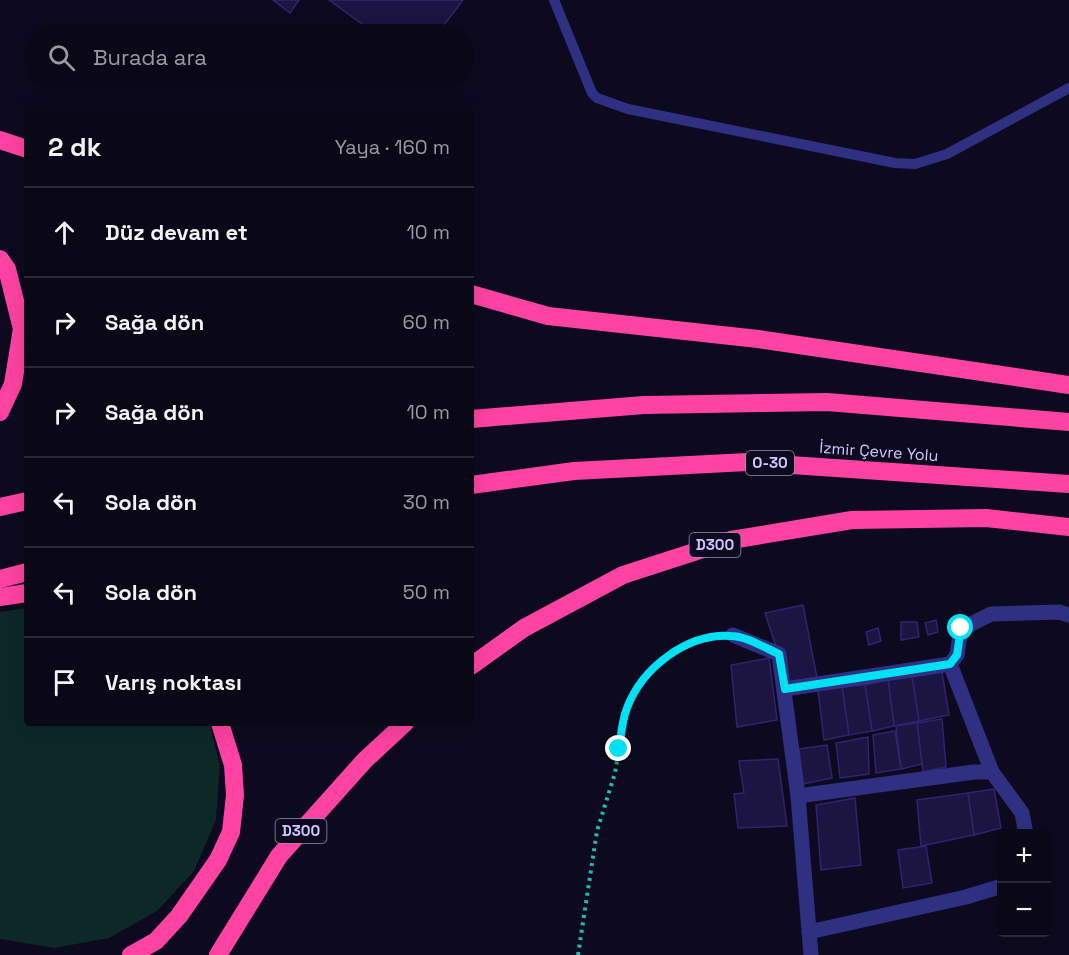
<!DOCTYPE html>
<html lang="tr">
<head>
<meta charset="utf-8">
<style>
	:root { --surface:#0a0817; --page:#181624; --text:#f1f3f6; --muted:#999aa1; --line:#2a2936 }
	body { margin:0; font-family:"Space Grotesk",sans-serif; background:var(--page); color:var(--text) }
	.controls { position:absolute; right:18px; bottom:18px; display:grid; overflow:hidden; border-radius:6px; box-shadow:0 6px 24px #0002 }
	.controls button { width:54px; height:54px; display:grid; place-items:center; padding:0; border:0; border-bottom:2px solid var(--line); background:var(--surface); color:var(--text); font:30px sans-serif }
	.stop { position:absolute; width:18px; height:18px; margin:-14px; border:4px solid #00e2f3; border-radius:50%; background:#fff }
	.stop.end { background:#00e2f3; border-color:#fff; box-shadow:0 2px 6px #0008 }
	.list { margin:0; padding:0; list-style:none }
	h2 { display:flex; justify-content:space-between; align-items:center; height:78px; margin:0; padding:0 24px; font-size:26px }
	h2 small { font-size:20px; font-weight:400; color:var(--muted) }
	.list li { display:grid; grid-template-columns:39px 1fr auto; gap:18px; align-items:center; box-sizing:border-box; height:90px; padding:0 24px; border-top:2px solid var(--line) }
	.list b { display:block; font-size:22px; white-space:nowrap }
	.list em { font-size:20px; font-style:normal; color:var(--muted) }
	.icon { flex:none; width:33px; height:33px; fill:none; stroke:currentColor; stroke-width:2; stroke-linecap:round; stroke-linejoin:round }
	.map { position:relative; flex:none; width:1069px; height:955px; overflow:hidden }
	.search { position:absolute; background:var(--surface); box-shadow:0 6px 24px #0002; left:24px; top:24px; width:450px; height:66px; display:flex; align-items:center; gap:15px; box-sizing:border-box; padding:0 21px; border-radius:33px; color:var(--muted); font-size:22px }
	.panel { position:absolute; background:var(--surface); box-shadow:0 6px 24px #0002; left:24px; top:108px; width:450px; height:618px; border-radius:6px }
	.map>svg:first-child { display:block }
	.green { fill:#0c2927 }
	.building { fill:#1c1441; stroke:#302470; stroke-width:1.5 }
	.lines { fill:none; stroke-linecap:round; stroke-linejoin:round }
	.path { stroke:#21baac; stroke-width:4; stroke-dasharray:3 4.5; stroke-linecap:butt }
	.service { stroke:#303083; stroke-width:10 }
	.minor { stroke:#303083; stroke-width:15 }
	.motorway { stroke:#ff43a3; stroke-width:18 }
	.route { stroke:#00e2f3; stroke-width:8 }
	.labels { text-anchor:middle; stroke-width:4.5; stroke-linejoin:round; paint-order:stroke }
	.shield { fill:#0d0a1f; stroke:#938fbc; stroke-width:1.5 }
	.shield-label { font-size:15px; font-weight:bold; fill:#ccc8ff }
	.street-label { font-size:16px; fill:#ccc8ff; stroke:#0d0a1f }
</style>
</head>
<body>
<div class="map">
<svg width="1069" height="955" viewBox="0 0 1069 955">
	<rect width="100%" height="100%" fill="#0d0a1f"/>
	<polygon class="green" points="27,608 27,723 209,723 220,765 216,820 194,871 157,911 109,938 54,948 0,939 0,612"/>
	<g class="building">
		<polygon points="273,0 299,0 290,13"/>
		<polygon points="329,0 463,0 437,34 424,34 416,28 411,34 376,34"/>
		<polygon points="803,605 817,678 788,683 765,613"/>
		<polygon points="936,620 938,632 928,635 925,623"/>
		<polygon points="901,622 917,622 919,637 901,640"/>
		<polygon points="878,628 881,641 869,645 866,632"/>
		<polygon points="769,658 777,720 737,727 731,665"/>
		<polygon points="942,672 949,715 919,721 912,677"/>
		<polygon points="912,677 919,721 894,726 888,679"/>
		<polygon points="888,679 894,726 872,731 865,685"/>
		<polygon points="865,685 872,731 849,735 842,687"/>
		<polygon points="842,687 849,735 824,740 818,690"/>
		<polygon points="942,719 946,767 923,772 917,723"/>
		<polygon points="917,723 922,764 901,769 896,726"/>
		<polygon points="895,731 901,769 876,773 873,735"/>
		<polygon points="868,737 869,774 840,778 836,743"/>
		<polygon points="827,745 832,778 803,784 799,749"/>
		<polygon points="778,759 787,826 738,828 734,794 744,793 739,761"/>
		<polygon points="994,789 1001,828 974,835 968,793"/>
		<polygon points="968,793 974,835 921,846 917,800"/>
		<polygon points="855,798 861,865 821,870 816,805"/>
		<polygon points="926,846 932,883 903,888 898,850"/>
	</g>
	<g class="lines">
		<polyline class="path" points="578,955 597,831 615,773 626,709 640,680 670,655 701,638 718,637"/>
		<polyline class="service" points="554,0 592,93 597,98 628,109 895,163 915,164 947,154 1069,88"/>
		<g class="minor">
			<polyline points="733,635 779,654 798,796 811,955"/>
			<polyline points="950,664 992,772 1022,813 1026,834"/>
			<polyline points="785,689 950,664 957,655 961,629 991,614 1059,612 1069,615"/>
			<polyline points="798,796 974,772 992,772"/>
			<polyline points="809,932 966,897 1002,886"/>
		</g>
		<g class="motorway">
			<polyline points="0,140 27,149"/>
			<polyline points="0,259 7,269 22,329 13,384 0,412"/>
			<polyline points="471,294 548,316 758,339 1069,385"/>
			<polyline points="471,419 644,405 827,402 1069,422"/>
			<polyline points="471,485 574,471 747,462 1069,484"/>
			<polyline points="0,507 27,501"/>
			<polyline points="0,579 27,572"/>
			<polyline points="0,597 27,593"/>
			<polyline points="471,666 524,628 623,575 731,540 852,520 986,518 1069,527"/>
			<polyline points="131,955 156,941 179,916 218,860 231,832 235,795 233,765 220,723"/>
			<polyline points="218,955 279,856 365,760 405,723"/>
		</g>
	</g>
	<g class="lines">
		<path class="route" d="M619 749C621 736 622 720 627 708 642 668 687 633 731 636 746 636 765 648 779 654L785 689 950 664 957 655 961 628"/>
	</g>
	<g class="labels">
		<g class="shield">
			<rect x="746" y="451" width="48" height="24" rx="4.5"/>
			<rect x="689.5" y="533" width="51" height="24" rx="4.5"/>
			<rect x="275.5" y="819" width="51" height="24" rx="4.5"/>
		</g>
		<g class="shield-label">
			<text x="770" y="468">O-30</text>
			<text x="715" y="550">D300</text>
			<text x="301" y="836">D300</text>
		</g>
		<g class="street-label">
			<text transform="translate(879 451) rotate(4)" y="6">İzmir Çevre Yolu</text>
		</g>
	</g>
</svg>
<div class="controls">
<button>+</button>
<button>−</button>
</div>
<div class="stop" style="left:961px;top:628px"></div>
<div class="stop end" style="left:619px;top:749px"></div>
<div class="search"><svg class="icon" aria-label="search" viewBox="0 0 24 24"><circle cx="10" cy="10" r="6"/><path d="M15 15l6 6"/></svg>Burada ara</div>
<section class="panel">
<h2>2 dk<small>Yaya · 160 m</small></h2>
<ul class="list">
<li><svg class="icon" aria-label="ahead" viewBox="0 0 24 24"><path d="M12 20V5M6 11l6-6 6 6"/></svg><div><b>Düz devam et</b></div><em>10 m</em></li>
<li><svg class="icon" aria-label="right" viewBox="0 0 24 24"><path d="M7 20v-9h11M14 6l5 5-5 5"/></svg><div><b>Sağa dön</b></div><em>60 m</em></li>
<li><svg class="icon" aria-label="right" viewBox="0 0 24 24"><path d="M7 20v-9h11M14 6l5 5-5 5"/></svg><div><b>Sağa dön</b></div><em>10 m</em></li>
<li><svg class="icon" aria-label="left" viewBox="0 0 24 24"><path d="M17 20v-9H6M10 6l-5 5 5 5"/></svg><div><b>Sola dön</b></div><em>30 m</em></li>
<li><svg class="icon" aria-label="left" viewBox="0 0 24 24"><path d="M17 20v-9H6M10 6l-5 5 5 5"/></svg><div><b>Sola dön</b></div><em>50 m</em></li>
<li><svg class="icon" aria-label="arrive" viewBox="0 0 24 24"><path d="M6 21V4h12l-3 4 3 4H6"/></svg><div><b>Varış noktası</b></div></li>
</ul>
</section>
</div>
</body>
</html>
